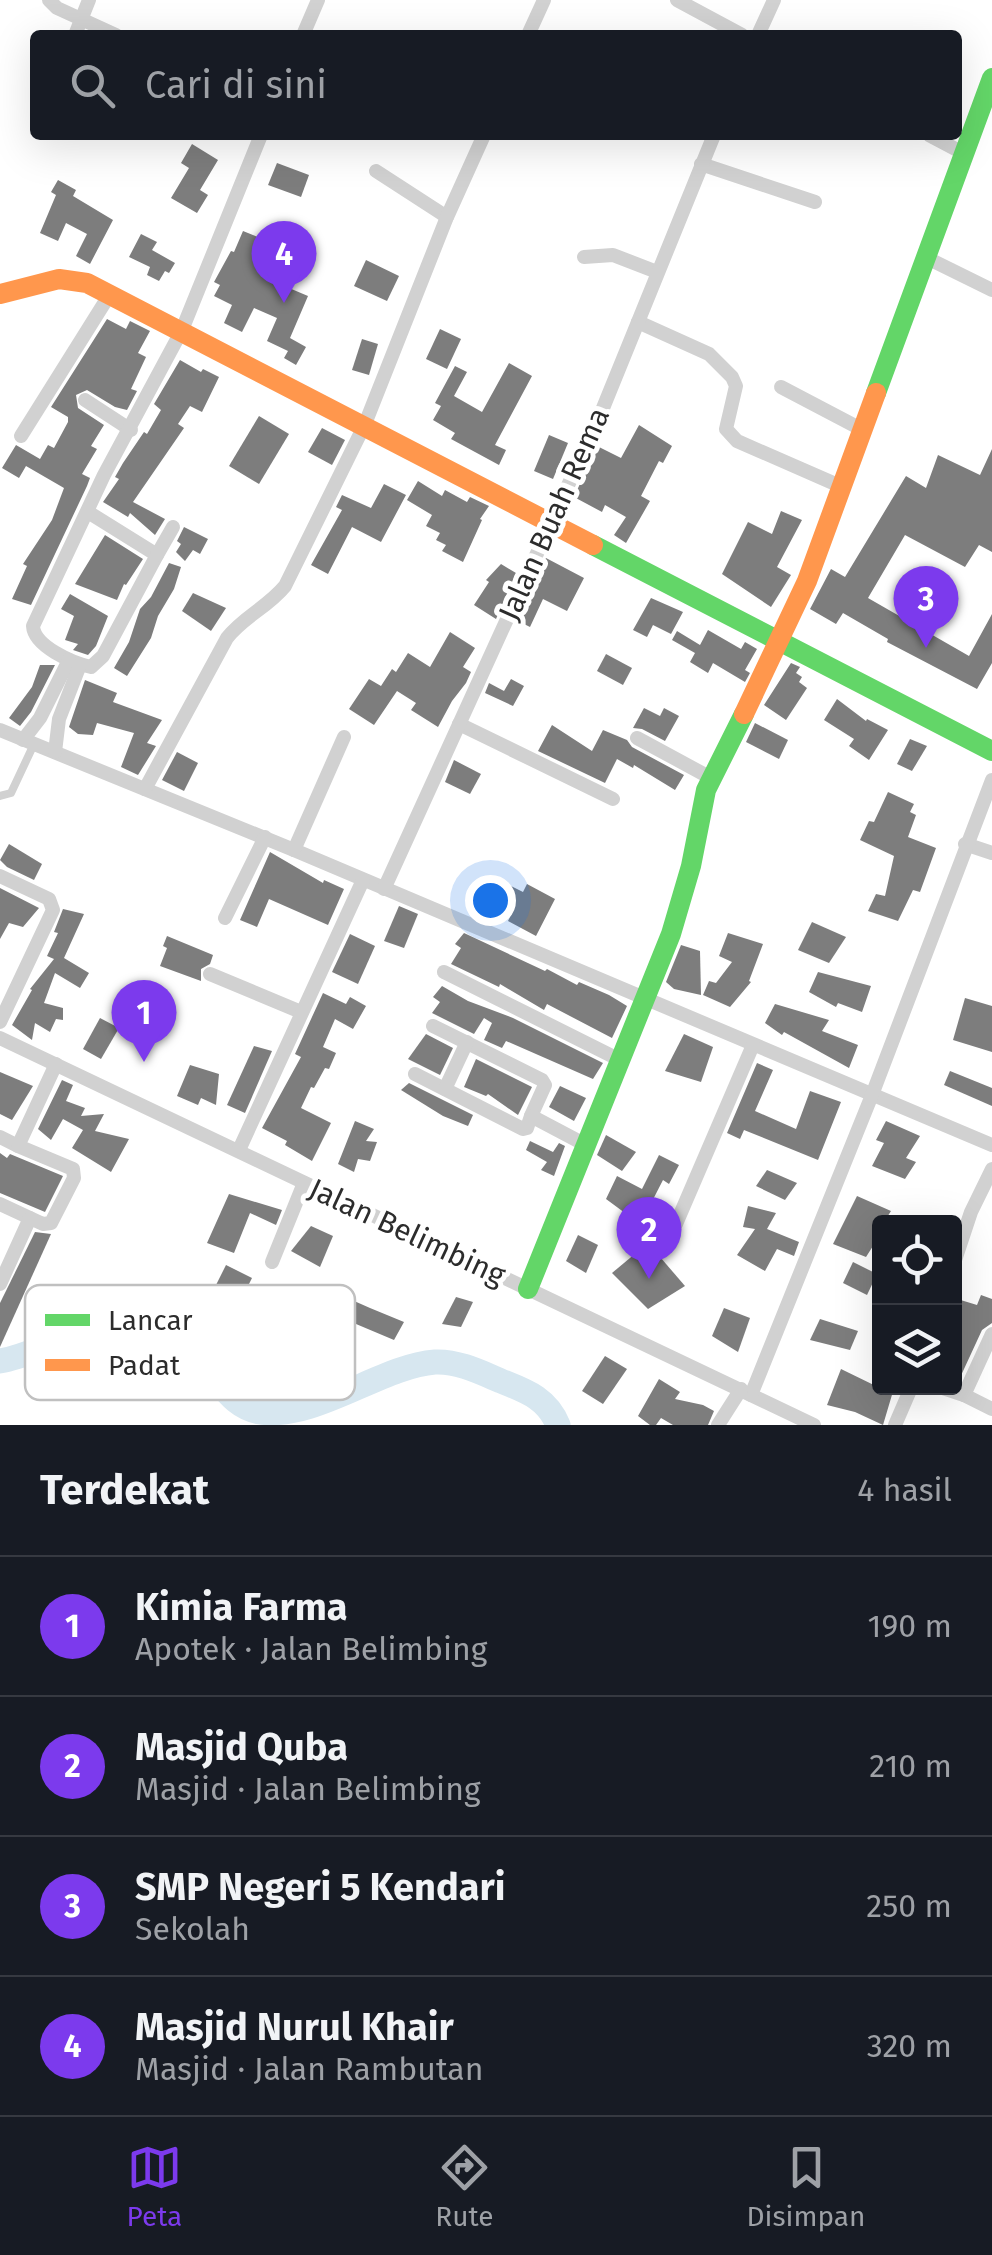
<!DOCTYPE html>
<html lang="id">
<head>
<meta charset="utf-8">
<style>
	:root { --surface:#171b24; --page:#20242c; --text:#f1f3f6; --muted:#9ea1a6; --line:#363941; --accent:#7c3aed }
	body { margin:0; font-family:"Fira Sans",sans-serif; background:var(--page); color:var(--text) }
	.controls { position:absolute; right:30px; bottom:30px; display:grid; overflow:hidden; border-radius:10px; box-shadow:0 10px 40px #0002 }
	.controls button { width:90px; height:90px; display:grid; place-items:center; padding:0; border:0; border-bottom:2px solid var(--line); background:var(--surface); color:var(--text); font:50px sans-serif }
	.you { position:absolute; left:490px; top:900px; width:35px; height:35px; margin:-25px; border:8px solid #fff; border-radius:50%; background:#1a73e8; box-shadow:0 0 0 15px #1a73e833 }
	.badge { display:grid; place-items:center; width:65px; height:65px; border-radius:50%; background:var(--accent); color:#fff; font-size:32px; font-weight:700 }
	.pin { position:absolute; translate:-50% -82px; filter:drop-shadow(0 2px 5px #0008) }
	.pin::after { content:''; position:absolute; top:52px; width:35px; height:30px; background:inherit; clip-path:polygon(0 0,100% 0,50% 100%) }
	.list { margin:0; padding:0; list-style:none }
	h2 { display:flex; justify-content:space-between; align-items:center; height:130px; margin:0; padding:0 40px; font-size:42px }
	h2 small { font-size:32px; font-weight:400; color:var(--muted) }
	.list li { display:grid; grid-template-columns:65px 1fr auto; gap:30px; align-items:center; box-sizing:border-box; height:140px; padding:0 40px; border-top:2px solid var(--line) }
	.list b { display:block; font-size:38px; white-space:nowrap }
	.list p { margin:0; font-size:32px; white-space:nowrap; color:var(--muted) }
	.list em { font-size:32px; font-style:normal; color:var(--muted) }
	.icon { flex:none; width:55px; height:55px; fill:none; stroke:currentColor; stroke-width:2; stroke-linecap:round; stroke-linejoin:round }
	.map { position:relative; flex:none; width:992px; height:1425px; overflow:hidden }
	.search { position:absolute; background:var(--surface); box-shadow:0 10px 40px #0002; left:30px; right:30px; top:30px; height:110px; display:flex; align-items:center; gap:25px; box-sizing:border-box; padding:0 35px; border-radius:10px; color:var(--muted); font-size:38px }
	.sheet { height:690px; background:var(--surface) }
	nav { display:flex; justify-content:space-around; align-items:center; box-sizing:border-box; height:140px; border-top:2px solid var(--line); background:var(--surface); font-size:28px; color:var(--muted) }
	nav a { display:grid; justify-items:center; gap:5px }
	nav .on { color:var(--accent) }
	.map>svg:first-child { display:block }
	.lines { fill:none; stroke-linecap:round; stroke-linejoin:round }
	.river { stroke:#d7e7f0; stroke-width:25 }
	.building { fill:#7d7d7d }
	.lane { stroke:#d1d1d1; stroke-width:8 }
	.street { stroke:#d1d1d1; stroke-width:14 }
	.fast { stroke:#63d668; stroke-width:20 }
	.slow { stroke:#ff974d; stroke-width:20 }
	.labels { text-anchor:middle; stroke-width:10; stroke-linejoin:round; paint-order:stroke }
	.street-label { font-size:30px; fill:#2c2c2c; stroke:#fff }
	.key { fill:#fff; stroke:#c0c0c0; stroke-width:2.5 }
	.key-label { font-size:28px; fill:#2c2c2c }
</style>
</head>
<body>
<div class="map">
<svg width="992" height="1425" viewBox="0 0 992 1425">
	<rect width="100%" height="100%" fill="#fff"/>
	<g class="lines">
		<path class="river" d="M0 1361C26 1357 48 1343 72 1337 110 1328 166 1336 197 1360 220 1377 229 1407 260 1412 316 1420 381 1366 435 1362 458 1361 480 1372 501 1381 526 1391 547 1398 558 1425"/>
	</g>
	<g class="building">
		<polygon points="192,144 218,160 200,190 208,195 197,213 171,198 189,168 181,163"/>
		<polygon points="277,163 309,175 301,197 268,185"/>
		<polygon points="58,180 76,190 73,196 113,220 90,264 76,256 87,234 66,223 58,241 40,233 56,195 51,192"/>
		<polygon points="243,231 268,241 258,264 274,271 270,280 308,296 290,338 306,347 296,365 284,358 288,351 267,341 277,318 254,308 242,332 224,323 232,305 214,296 220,285 214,282 231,251 234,252"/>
		<polygon points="141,234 157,242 152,250 175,263 169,273 165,271 159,281 147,275 150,267 129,257"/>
		<polygon points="366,260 399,276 387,301 354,286"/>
		<polygon points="107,319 126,329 130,321 150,331 138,353 146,357 131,389 137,391 127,410 115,407 87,390 76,395 78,408 104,425 91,446 97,449 82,474 90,478 87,486 31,605 12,599 27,566 23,564 52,520 64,488 26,466 19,478 2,468 16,445 40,459 48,445 54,448 68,422 68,417 51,407"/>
		<polygon points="440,329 461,339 447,369 426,359"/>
		<polygon points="362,339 378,344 369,375 352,370"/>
		<polygon points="180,360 201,372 203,369 219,377 202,412 190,406 178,424 184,428 133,502 165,519 155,535 130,513 128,517 103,502 119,479 115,477 123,463 144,432 147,434 161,410 154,404"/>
		<polygon points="509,363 532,376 495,445 506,450 499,465 451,439 455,433 433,420 441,406 435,403 455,366 467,372 454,396 482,412"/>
		<polygon points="259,416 289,434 259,484 229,466"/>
		<polygon points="639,425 672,446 663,463 659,461 641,496 650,501 626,543 614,535 626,517 605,505 602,512 574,497 597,446 621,458"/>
		<polygon points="322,428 345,440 332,465 308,452"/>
		<polygon points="549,435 568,443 553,479 534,471"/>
		<polygon points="992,449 992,552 979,545 965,567 905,535 868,598 969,656 992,614 992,663 977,689 887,642 888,639 843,613 836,624 810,609 831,569 845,577 906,476 926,488 938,455 980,475"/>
		<polygon points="418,481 442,496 445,490 467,502 470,497 489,506 480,519 482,520 463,562 442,551 446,545 436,540 440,533 426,526 432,515 407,500"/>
		<polygon points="384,484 406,495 381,542 352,527 328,574 311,565 342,510 336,507 342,495 371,508"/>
		<polygon points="781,511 802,520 777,567 791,575 771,607 722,574 748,522 772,534"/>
		<polygon points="184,527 208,539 200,554 193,550 185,561 176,552 181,544 177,541"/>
		<polygon points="105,535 143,559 126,585 124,584 117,600 75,584"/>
		<polygon points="546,558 584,578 567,611 543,599 530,627 518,621"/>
		<polygon points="169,563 181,567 174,589 158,616 151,638 127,676 114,668 129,642 140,609 151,597"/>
		<polygon points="501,564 516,573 496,619 474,605 489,582 486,580"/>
		<polygon points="193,593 226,608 211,631 182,611"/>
		<polygon points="70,594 108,616 96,646 88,655 73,650 78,644 65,640 74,616 61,609"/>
		<polygon points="651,598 683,612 671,634 653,625 647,637 633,630"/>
		<polygon points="708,630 741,649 745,642 757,649 745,670 750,673 745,682 713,663 708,673 690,662 695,653 672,640 677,631 700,645"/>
		<polygon points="450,632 475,648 463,667 471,672 466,683 452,701 438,727 411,710 416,703 397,691 374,725 349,709 369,679 381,686 392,669 396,672 408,653 430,667"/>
		<polygon points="606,654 632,668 623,685 597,671"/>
		<polygon points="791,663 800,667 796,673 802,677 799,682 807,688 786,720 764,705"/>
		<polygon points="40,665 55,665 31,712 20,726 9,718 32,687"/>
		<polygon points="511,679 524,686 513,706 485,693 489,683 504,691"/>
		<polygon points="85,680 117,693 113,702 162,720 147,743 156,746 138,775 121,767 134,733 97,723 93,735 78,734 69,727"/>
		<polygon points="837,699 866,721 867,719 888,730 869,760 849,746 854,739 824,720"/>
		<polygon points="644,708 660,716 664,708 679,716 665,741 642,729 633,728"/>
		<polygon points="755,723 788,740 779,759 746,742"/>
		<polygon points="552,725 592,751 603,730 627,740 632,747 684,775 675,790 634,765 633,768 617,759 605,783 538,751"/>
		<polygon points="910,739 927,746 912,771 897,764"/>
		<polygon points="177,752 198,763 184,791 162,780"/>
		<polygon points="454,760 481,774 470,794 445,782"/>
		<polygon points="888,792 914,804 910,812 916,815 908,837 936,848 920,892 913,890 898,921 868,911 876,894 885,896 894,856 860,840 869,821 874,822"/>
		<polygon points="9,844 42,864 34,880 7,867 0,860"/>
		<polygon points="270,852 323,883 324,880 344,889 328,925 269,899 257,927 240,920"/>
		<polygon points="493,877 523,892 527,884 555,899 536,936 508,921 511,915 481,899"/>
		<polygon points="0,888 39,908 23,927 9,923 0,939"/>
		<polygon points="399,906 418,914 404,948 384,941"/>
		<polygon points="63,909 84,914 64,958 89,973 80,988 55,973 44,1003 63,1008 63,1020 56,1019 50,1032 35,1023 32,1040 12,1025 32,990 30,989 54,959 47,956 58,933 54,932"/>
		<polygon points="812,922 846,937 829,963 798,950"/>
		<polygon points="464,933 545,971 547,969 577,985 579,982 609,995 627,1006 612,1038 547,1004 544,1010 500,984 499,987 451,964 461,948 455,944"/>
		<polygon points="728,933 763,944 749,981 751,982 730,1007 703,995 709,981 716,983 732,962 719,956"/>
		<polygon points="350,934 375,946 358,984 332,972"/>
		<polygon points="167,936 213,955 210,964 201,969 201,981 160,966 167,948 163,946"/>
		<polygon points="681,945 700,951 701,995 674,989 666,982"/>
		<polygon points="818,972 871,986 862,1012 838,1003 836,1007 809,992"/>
		<polygon points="442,986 468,1001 513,1018 603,1063 593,1079 506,1041 502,1048 484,1040 492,1023 484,1018 474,1034 432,1013 440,1002 433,997"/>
		<polygon points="323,993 346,1004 350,997 366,1006 353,1029 335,1019 323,1047 336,1053 329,1069 325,1068 314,1088 311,1087 301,1108 331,1123 312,1161 285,1145 287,1141 262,1128 301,1057 295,1054"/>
		<polygon points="965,998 992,1006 992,1052 953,1040"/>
		<polygon points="775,1004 829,1020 822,1031 858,1045 849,1068 784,1032 782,1035 765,1023"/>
		<polygon points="100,1018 119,1028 101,1059 83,1049"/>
		<polygon points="426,1034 453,1048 440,1075 408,1059"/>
		<polygon points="684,1034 713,1047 701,1082 665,1071"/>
		<polygon points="254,1046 272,1051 245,1113 227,1105"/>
		<polygon points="476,1059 532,1087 518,1115 488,1094 486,1096 464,1087"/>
		<polygon points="757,1063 773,1070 755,1111 796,1129 810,1091 841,1102 818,1160 744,1130 740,1139 727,1133"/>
		<polygon points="190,1065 219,1074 216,1105 201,1098 198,1105 177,1096"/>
		<polygon points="950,1071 992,1088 992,1106 944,1085"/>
		<polygon points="0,1072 33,1086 12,1120 0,1114"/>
		<polygon points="62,1080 73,1085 66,1101 85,1108 81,1116 104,1114 95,1131 129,1139 111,1172 72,1148 83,1130 63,1119 51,1140 38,1129"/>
		<polygon points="409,1083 473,1115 468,1126 443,1116 401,1090"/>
		<polygon points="560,1086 586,1098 574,1121 549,1107"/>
		<polygon points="355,1121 374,1129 366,1141 377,1142 370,1161 358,1159 354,1172 338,1164"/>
		<polygon points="886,1121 920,1136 906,1158 916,1162 905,1179 872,1166 884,1143 876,1140"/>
		<polygon points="606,1135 636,1152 622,1171 597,1155"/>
		<polygon points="530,1141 553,1152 559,1143 565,1146 554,1176 541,1170 547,1162 526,1150"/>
		<polygon points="0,1153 7,1158 10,1154 63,1176 45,1212 0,1193"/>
		<polygon points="659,1155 679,1165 669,1184 663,1180 644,1217 627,1209 625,1213 606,1199 617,1176 642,1189"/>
		<polygon points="767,1170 797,1183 785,1200 756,1186"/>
		<polygon points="229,1194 282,1210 276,1225 250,1213 234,1253 207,1243"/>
		<polygon points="857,1196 891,1211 884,1222 880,1222 880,1235 866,1257 833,1244"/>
		<polygon points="748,1206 776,1213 767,1229 799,1242 794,1256 777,1249 765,1271 737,1255 755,1229 743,1227"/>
		<polygon points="311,1226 333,1236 320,1267 291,1251"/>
		<polygon points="35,1232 51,1234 0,1347 0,1303"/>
		<polygon points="578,1235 598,1245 586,1273 566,1261"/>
		<polygon points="648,1243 685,1286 648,1309 612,1273"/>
		<polygon points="853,1262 877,1274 867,1295 843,1283"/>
		<polygon points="226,1265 252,1278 240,1302 214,1289"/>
		<polygon points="327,1289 370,1308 404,1322 394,1340 318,1308"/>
		<polygon points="981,1295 992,1299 992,1323 982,1330 958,1382 954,1381 954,1298 977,1305"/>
		<polygon points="456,1297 473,1302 461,1327 442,1324"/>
		<polygon points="724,1308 750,1318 738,1352 712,1336"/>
		<polygon points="820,1319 858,1331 850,1350 810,1340"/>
		<polygon points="605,1356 627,1369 603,1404 582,1391"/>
		<polygon points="841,1369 880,1388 894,1388 883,1425 855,1412 827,1405"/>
		<polygon points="659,1379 680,1392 675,1399 703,1405 714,1411 708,1425 673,1425 661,1418 656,1425 650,1425 638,1416"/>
	</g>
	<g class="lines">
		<polyline class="lane" points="0,796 11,793 34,744"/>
		<g class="street">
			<polyline points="49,0 57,8 116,35"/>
			<polyline points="677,0 742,35"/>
			<polyline points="75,35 89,0"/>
			<polyline points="303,35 318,0"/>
			<polyline points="528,35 544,0"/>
			<polyline points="758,35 774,0"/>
			<polyline points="929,135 963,153"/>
			<polyline points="701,164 815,202"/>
			<polyline points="376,171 447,217"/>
			<polyline points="584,257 613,255 657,272"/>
			<polyline points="925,257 992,290"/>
			<polyline points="638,322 709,354 732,377 736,386 726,429 737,441 840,486"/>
			<polyline points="781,387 861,429"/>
			<polyline points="85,400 131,430"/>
			<polyline points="21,436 110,294"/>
			<path d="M88 512 157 555 103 656 91 667C72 663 34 646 33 626L104 475 182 330 261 135"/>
			<polyline points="157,555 173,527"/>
			<polyline points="459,724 613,799"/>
			<polyline points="0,730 294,850 992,1145"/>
			<polyline points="637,738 711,778"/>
			<polyline points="23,740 40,718 69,660"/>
			<polyline points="55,752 59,719 80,665"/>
			<path d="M145 789 227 638C243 617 268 607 285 586L365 424 447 217 484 135"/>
			<polyline points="965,844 992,853"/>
			<polyline points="294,850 344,737"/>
			<polyline points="0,876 49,899 53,910 0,1022"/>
			<polyline points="384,889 601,413 714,135"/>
			<polyline points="225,918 265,837"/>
			<polyline points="444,972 618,1059"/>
			<polyline points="210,974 301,1012"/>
			<polyline points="433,1026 542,1080 545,1085 531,1116"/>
			<polyline points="0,1038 814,1425"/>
			<polyline points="415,1074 523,1129 527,1128 531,1116 584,1144"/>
			<polyline points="445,1089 467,1042"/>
			<polyline points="0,1137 18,1146"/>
			<polyline points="239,1150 363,880"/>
			<polyline points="0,1204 30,1218"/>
			<polyline points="676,1224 753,1045"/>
			<polyline points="272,1262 304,1183"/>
			<polyline points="954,1263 971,1212 992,1169"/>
			<polyline points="0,1284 30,1218 43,1224 51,1223 74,1178 73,1169 18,1146 56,1064"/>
			<polyline points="992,1334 964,1395 992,1409"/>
			<polyline points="943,1388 964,1395"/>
			<polyline points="751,1395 872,1095 992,780"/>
			<polyline points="718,1425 741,1389"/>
			<polyline points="895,1425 911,1388"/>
		</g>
		<g class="fast">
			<polyline points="876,393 992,78"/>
			<polyline points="593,545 992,751"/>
			<polyline points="528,1289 671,934 691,866 706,790 744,714"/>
		</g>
		<g class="slow">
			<polyline points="0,294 59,279 87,283 593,545"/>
			<polyline points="744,714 807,581 876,393"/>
		</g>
	</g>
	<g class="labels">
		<g class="street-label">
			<text transform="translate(554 514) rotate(-66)" y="10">Jalan Buah Rema</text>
			<text transform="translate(407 1232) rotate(25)" y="10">Jalan Belimbing</text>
		</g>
	</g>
	<rect x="25" y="1285" width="330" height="115" rx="15" class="key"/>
	<rect x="45" y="1314" width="45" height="12" fill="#63d668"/>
	<rect x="45" y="1359" width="45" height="12" fill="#ff974d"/>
	<g class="key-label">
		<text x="108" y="1330">Lancar</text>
		<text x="108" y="1375">Padat</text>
	</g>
</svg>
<div class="controls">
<button><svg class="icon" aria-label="locate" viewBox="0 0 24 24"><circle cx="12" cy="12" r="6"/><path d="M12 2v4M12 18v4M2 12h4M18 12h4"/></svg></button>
<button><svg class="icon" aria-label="layers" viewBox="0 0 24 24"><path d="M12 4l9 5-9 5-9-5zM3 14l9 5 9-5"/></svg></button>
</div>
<div class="you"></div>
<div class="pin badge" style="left:144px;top:1062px">1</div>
<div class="pin badge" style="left:649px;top:1279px">2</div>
<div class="pin badge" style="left:926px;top:648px">3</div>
<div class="pin badge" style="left:284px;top:303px">4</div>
<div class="search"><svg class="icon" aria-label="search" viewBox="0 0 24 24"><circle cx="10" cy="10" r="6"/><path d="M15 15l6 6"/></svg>Cari di sini</div>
</div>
<section class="sheet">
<h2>Terdekat<small>4 hasil</small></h2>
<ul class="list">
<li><span class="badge">1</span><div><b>Kimia Farma</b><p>Apotek · Jalan Belimbing</p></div><em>190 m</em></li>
<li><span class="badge">2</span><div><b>Masjid Quba</b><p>Masjid · Jalan Belimbing</p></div><em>210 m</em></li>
<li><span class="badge">3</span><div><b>SMP Negeri 5 Kendari</b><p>Sekolah</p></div><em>250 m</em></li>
<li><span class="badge">4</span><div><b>Masjid Nurul Khair</b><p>Masjid · Jalan Rambutan</p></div><em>320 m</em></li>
</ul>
</section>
<nav>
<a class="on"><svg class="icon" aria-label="map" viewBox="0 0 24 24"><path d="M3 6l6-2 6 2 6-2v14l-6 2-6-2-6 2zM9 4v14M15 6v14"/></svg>Peta</a>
<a><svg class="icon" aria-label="directions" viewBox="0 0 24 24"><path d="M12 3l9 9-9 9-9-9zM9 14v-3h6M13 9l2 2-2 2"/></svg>Rute</a>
<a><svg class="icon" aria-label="saved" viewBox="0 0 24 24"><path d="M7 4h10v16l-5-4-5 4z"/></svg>Disimpan</a>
</nav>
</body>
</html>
